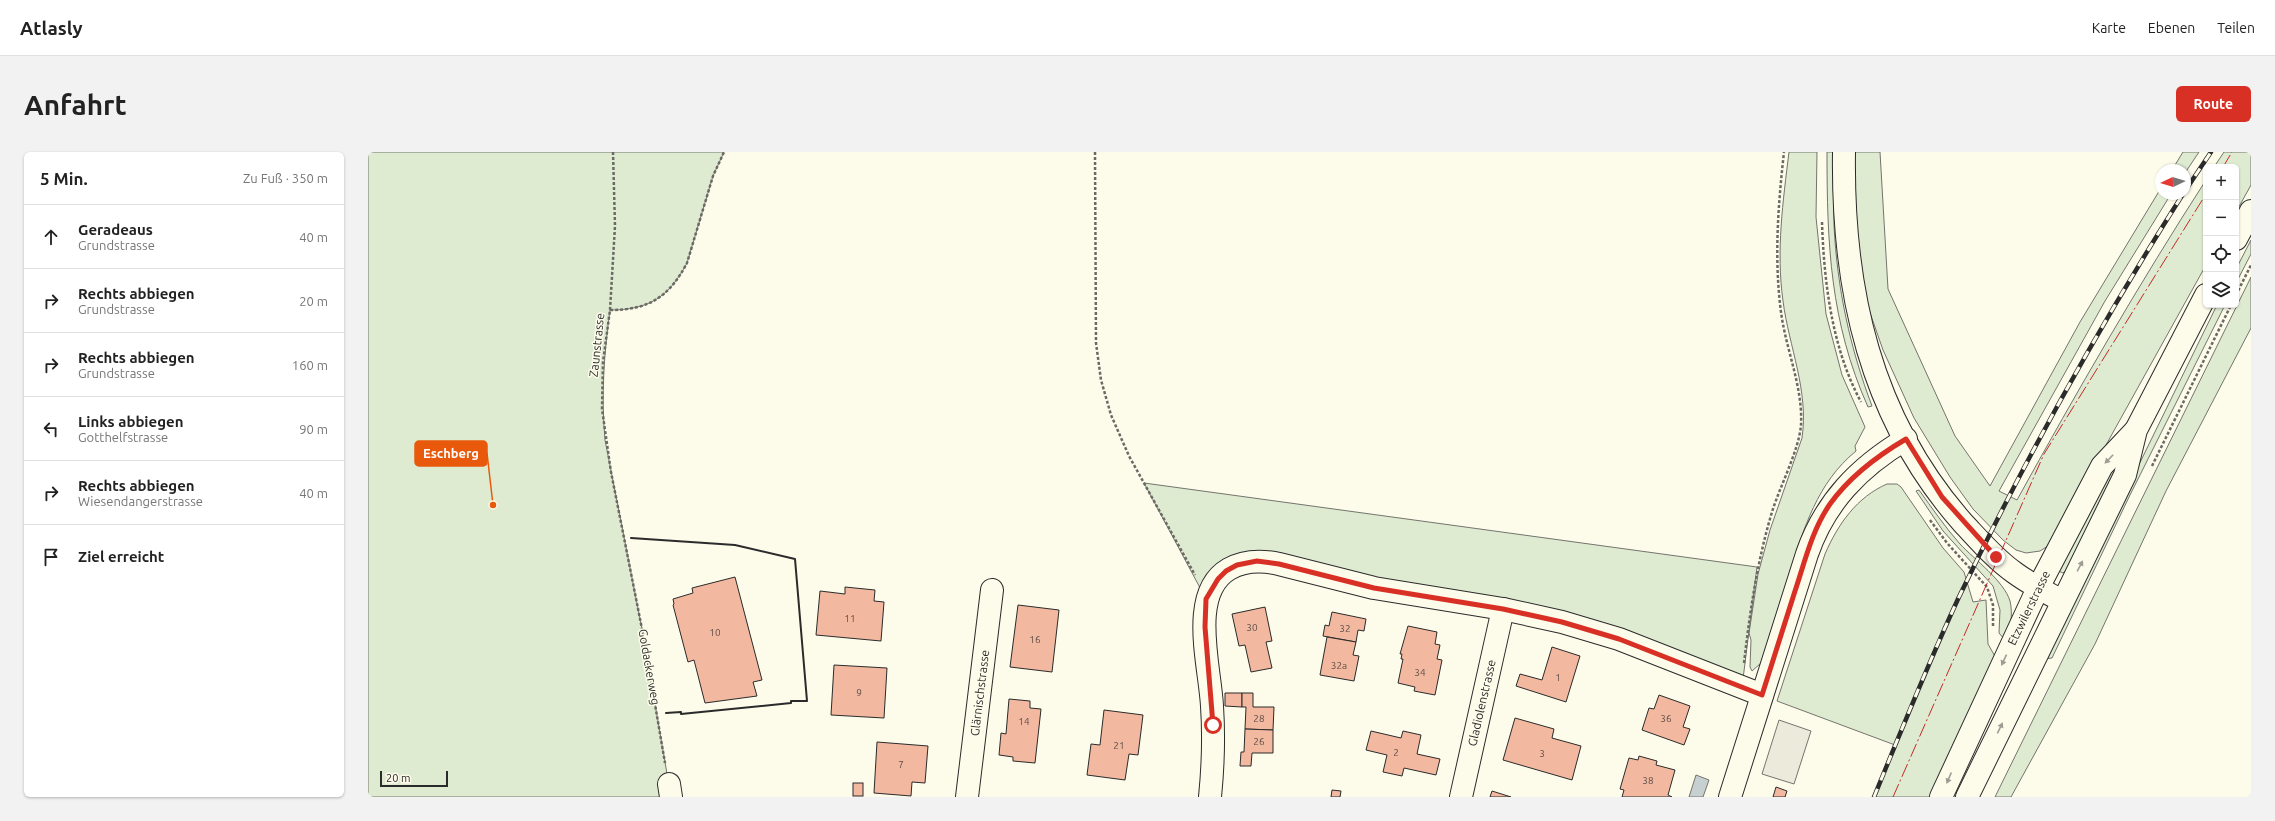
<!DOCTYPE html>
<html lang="de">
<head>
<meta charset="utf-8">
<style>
	:root { --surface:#fff; --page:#f2f2f2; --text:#222; --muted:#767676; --line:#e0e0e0; --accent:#d93025 }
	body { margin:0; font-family:Ubuntu,sans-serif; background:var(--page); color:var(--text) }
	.controls { position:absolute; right:12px; top:12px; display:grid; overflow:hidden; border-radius:6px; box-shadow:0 1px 3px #0004 }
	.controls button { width:36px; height:36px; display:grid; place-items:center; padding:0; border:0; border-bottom:1px solid var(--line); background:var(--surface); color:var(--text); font:20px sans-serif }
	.compass { position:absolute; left:1787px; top:12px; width:36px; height:36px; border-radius:50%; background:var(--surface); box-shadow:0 1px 3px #0004; rotate:266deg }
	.scale { position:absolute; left:12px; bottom:10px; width:68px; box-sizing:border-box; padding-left:4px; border:2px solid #2b2b2b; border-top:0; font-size:11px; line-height:14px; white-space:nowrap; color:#2b2b2b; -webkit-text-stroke:3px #fdfbea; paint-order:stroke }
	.stop { position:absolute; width:12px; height:12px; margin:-9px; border:3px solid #d93025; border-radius:50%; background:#fff }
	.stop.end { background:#d93025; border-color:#fff; box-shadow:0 1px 4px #0008 }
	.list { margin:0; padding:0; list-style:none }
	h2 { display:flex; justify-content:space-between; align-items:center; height:52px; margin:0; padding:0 16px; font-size:17px }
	h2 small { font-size:13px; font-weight:400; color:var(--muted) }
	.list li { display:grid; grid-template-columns:26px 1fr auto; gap:12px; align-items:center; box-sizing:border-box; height:64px; padding:0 16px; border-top:1px solid var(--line) }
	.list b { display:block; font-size:15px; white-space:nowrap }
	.list p { margin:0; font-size:13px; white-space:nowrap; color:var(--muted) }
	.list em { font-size:13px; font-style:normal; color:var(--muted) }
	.icon { flex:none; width:22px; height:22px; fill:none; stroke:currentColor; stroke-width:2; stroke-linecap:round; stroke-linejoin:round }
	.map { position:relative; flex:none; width:1883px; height:645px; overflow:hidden; border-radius:6px }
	header { display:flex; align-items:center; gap:24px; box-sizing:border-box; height:56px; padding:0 20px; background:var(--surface); border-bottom:1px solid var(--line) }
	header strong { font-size:19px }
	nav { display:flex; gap:22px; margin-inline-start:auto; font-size:14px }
	.intro { display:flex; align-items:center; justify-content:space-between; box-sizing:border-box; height:96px; padding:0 24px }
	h1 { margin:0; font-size:28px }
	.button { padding:10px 18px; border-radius:6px; background:var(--accent); color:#fff; font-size:14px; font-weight:700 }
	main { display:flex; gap:24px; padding:0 24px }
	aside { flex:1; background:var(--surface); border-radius:6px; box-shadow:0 1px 3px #0004 }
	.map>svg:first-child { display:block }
	.green { fill:#deebd1; stroke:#74746e }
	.parking { fill:#eceadb; stroke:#74746e }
	.water { fill:#c7d0d0; stroke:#74746e }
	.building { fill:#f2b8a0; stroke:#2b2b2b }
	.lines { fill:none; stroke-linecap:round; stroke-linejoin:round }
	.minor-casing { stroke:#2b2b2b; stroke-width:24 }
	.major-casing { stroke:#2b2b2b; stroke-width:24 }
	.path { stroke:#6a6964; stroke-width:2.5; stroke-dasharray:3 2; stroke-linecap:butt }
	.minor { stroke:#fdfbea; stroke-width:22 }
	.major { stroke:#fdfbea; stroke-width:22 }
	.rail-casing { stroke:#2b2b2b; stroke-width:4.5 }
	.rail { stroke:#fdfbea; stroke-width:3; stroke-dasharray:9; stroke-linecap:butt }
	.wall { stroke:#2b2b2b; stroke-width:2 }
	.power { stroke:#c62828; stroke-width:1; stroke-dasharray:14 3 2 3; stroke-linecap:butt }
	.oneway { fill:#9e9d94 }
	.route { stroke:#d93025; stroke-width:5 }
	.labels { text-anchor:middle; stroke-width:3; stroke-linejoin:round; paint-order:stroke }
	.number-label { font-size:10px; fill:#5d4e48 }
	.street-label { font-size:12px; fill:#2b2b2b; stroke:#fdfbea }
	.leader { fill:none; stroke:#e8590c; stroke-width:1.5 }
	.callout-dot { fill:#e8590c; stroke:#fdfbea; stroke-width:1.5 }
	.callout { fill:#e8590c; stroke:#e8590c; stroke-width:1.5 }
	.callout-label { font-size:13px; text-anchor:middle; font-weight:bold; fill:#fff }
</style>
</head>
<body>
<header>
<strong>Atlasly</strong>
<nav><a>Karte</a><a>Ebenen</a><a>Teilen</a></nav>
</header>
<div class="intro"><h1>Anfahrt</h1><a class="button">Route</a></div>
<main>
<aside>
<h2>5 Min.<small>Zu Fuß · 350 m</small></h2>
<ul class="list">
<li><svg class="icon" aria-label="ahead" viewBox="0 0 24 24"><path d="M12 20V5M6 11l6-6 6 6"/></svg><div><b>Geradeaus</b><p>Grundstrasse</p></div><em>40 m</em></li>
<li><svg class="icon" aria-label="right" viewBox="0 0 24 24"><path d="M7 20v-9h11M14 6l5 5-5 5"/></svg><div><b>Rechts abbiegen</b><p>Grundstrasse</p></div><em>20 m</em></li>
<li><svg class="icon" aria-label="right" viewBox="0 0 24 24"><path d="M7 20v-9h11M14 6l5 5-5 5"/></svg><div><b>Rechts abbiegen</b><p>Grundstrasse</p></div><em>160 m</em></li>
<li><svg class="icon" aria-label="left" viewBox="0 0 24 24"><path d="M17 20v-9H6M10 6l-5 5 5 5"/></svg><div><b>Links abbiegen</b><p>Gotthelfstrasse</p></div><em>90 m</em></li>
<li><svg class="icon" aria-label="right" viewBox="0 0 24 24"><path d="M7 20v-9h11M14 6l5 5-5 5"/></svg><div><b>Rechts abbiegen</b><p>Wiesendangerstrasse</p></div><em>40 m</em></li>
<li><svg class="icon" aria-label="arrive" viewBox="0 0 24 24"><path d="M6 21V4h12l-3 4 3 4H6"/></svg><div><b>Ziel erreicht</b></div></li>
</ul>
</aside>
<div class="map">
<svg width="1883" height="645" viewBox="0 0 1883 645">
	<rect width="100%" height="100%" fill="#fdfbea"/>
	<g class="green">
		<path d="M0 0H356L345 24 319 111C301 145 281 158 242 158 236 202 233 243 237 288L275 482 303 645H0Z"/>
		<path d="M1421 0H1449L1448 65 1458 162 1474 223 1497 275 1487 294 1488 299C1449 331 1436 376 1421 423 1412 453 1402 482 1393 511L1384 519 1382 515 1383 488 1381 481 1390 422 1402 378 1434 286C1441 239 1421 195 1415 149 1408 99 1415 49 1421 0Z"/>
		<path d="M1459 0H1466C1466 24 1465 49 1466 73 1469 136 1482 196 1504 254L1500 255C1462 170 1459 92 1459 0Z"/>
		<path d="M1486 0H1512L1520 137 1587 284 1622 334 1712 170 1793 36V42H1803L1737 149 1631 339 1649 348C1709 239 1771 132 1838 28V113L1683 392 1672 399 1658 401 1648 398 1635 388 1605 357 1582 325 1546 266 1515 198 1500 155 1487 78Z"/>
		<polygon points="1815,0 1831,0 1817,21 1817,18 1804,18"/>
		<polygon points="1856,0 1883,0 1883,33 1868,60 1868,15 1846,15"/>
		<polygon points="1883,88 1883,102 1868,131 1868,117"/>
		<polygon points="1883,125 1883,176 1798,339 1727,492 1643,645 1627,645"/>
		<polygon points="1849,153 1857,153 1762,343 1684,506 1676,507"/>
		<polygon points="1758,304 1703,414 1695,421 1688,418 1733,330"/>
		<polygon points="776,331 1389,415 1374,535 1275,496 889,409 838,447"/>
		<path d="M1519 332H1529L1533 335 1575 396 1596 420 1605 450 1618 448 1620 492 1629 508 1564 645H1506L1527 593 1409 549 1457 402C1470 372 1489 345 1519 332Z"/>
		<path d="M1551 338C1564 356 1577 375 1592 392 1606 407 1636 429 1642 449 1645 462 1643 477 1637 488L1631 481 1632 458 1625 434 1575 379 1548 339Z"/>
	</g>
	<polygon class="parking" points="1411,568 1443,579 1426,632 1394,622"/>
	<polygon class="water" points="1328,623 1341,628 1335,645 1321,645"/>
	<g class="building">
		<polygon points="367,425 394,528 385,530 389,544 337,551 326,508 320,510 305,453 306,452 305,447 325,441 324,436"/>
		<polygon points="477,435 507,438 506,449 516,450 513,489 448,483 452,439 477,442"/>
		<polygon points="650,453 691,458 684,520 642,515"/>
		<polygon points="897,455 904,489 898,490 904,516 883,520 877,493 871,494 864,462"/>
		<polygon points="964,460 998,467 996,479 990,478 988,490 955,484 957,473 961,474"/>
		<polygon points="1040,474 1069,480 1067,492 1072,493 1069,507 1074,508 1067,543 1046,539 1047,535 1030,531 1035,507 1033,507 1034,502 1032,502"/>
		<polygon points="959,485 988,490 985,503 991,504 986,529 952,523"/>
		<polygon points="1184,495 1212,504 1198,550 1148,534 1152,522 1174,528"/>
		<polygon points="466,513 519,516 516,566 463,563"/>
		<polygon points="857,541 874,541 874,555 857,554"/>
		<polygon points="874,541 885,541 885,555 906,555 905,578 877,577 878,555 874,555"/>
		<polygon points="1291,543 1322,554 1315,575 1322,577 1316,593 1274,578 1281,556 1286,557"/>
		<polygon points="641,547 662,549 662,556 673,557 667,611 645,609 645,605 631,603 633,581 638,582"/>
		<polygon points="736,558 775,563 770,603 761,602 757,628 719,623 723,592 732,593"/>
		<polygon points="1147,566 1186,577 1184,586 1213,594 1204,628 1135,608"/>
		<polygon points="877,577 905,578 905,601 884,601 883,614 872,614 873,600 876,600"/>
		<polygon points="1003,579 1033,586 1035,579 1053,583 1049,602 1072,607 1068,623 1036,616 1034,624 1015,620 1019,603 998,598"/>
		<polygon points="509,590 560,594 557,631 544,630 543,644 506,641"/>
		<polygon points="1271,604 1289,609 1288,613 1307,618 1300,643 1304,645 1254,645 1256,638 1252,637 1261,606 1270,608"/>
		<rect x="485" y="631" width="10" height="13"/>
		<polygon points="1408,635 1419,639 1417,645 1405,645"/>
		<polygon points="964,638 973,639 972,645 963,645"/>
		<polygon points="1124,639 1143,645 1122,645"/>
	</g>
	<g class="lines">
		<defs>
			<g id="minor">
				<polyline points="301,632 303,645"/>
				<polyline points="599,645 624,438"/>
				<path d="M842 645C845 615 846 584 844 554 842 514 820 441 861 417 877 408 893 408 911 412L1006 436 1135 457 1194 470 1251 487 1394 543"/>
				<polyline points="1093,645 1135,457"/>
				<path d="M1362 645 1439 402C1457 350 1491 315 1538 287"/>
			</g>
			<g id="major">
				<path d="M1476 0C1474 137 1502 266 1595 371 1611 388 1628 408 1647 421 1662 432 1678 440 1694 449"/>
				<polyline points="1868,87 1883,59"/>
				<polyline points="1573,645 1670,436 1734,314 1767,279"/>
				<polyline points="1599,645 1757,323 1768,278 1838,143"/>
			</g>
		</defs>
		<use href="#minor" class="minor-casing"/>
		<use href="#major" class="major-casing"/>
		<g class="path">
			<polyline points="245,0 247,74 242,158 235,210 234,257 243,320 275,482 297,611"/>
			<polyline points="727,0 728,191 733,228 743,263 761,304 827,423"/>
			<path d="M1454 70C1456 131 1464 196 1493 250"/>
			<polyline points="1868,143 1883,113"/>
			<path d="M242 158C281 158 301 145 319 111L345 24 356 0"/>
			<polyline points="1784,314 1863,153"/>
			<polyline points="1562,368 1579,391 1619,435 1625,453 1625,476"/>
			<path d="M1376 511C1382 459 1389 410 1404 360 1412 334 1431 298 1433 273 1435 235 1418 198 1413 160 1406 107 1410 54 1416 0"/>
		</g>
		<use href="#minor" class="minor"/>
		<use href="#major" class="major"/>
		<defs>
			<g id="rail">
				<polyline points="1817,39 1843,0"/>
				<path d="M1506 645C1533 579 1560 512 1590 447 1657 307 1732 173 1815 42"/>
			</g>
		</defs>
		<use href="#rail" class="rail-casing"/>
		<use href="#rail" class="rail"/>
		<polyline class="wall" points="263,386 367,393 427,407 439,549 423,549 423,551 313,562 313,560 298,561"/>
		<g class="power">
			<polyline points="1855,15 1864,0"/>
			<polyline points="1525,645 1676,302 1838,42"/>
		</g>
	</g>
	<defs><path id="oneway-solid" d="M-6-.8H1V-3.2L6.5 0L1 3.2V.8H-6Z"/></defs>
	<g class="oneway">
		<use href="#oneway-solid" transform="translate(1741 307) rotate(134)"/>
		<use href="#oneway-solid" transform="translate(1712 414) rotate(-62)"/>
		<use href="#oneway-solid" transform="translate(1636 508) rotate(115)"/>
		<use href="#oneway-solid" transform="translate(1632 576) rotate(-64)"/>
		<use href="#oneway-solid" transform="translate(1581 626) rotate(113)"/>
	</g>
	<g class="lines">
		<path class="route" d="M845 573 837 475 838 447 850 427 858 419 869 413 889 409 911 412 1006 436 1135 457 1194 470 1251 487 1394 543C1405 508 1416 474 1427 439 1437 409 1444 378 1462 352 1482 324 1509 304 1538 287L1574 345 1628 405"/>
	</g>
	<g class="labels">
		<g class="number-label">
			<text x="482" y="470">11</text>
			<text x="884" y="479">30</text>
			<text x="977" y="480">32</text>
			<text x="347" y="484">10</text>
			<text x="667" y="491">16</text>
			<text x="971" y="517">32a</text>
			<text x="1052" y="524">34</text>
			<text x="1190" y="529">1</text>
			<text x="491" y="544">9</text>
			<text x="891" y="570">28</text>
			<text x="1298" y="570">36</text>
			<text x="656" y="573">14</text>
			<text x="891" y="593">26</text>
			<text x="751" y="597">21</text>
			<text x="1028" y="604">2</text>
			<text x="1174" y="605">3</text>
			<text x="533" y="616">7</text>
			<text x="1280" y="632">38</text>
		</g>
		<g class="street-label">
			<text transform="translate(229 193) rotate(-84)" y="4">Zaunstrasse</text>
			<text transform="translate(1661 456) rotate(-64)" y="4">Etzwilerstrasse</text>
			<text transform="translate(281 515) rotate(80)" y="4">Goldackerweg</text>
			<text transform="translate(612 541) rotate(-83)" y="4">Glärnischstrasse</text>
			<text transform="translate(1114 551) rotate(-77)" y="4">Gladiolenstrasse</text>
		</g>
	</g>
	<path class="leader" d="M125 353L119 301"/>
	<circle class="callout-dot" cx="125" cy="353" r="4"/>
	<rect class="callout" x="47" y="289" width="72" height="25" rx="4"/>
	<g class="callout-label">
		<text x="83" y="306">Eschberg</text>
	</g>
</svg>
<div class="controls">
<button>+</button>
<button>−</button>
<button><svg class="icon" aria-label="locate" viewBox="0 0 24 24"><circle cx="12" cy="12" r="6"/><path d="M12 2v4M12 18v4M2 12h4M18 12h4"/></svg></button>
<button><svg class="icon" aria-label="layers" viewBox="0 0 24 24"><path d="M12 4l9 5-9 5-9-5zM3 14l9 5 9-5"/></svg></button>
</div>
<svg class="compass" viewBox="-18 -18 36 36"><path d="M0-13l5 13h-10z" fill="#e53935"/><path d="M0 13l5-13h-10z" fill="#767676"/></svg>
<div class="scale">20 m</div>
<div class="stop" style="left:845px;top:573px"></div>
<div class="stop end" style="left:1628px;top:405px"></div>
</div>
</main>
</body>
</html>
